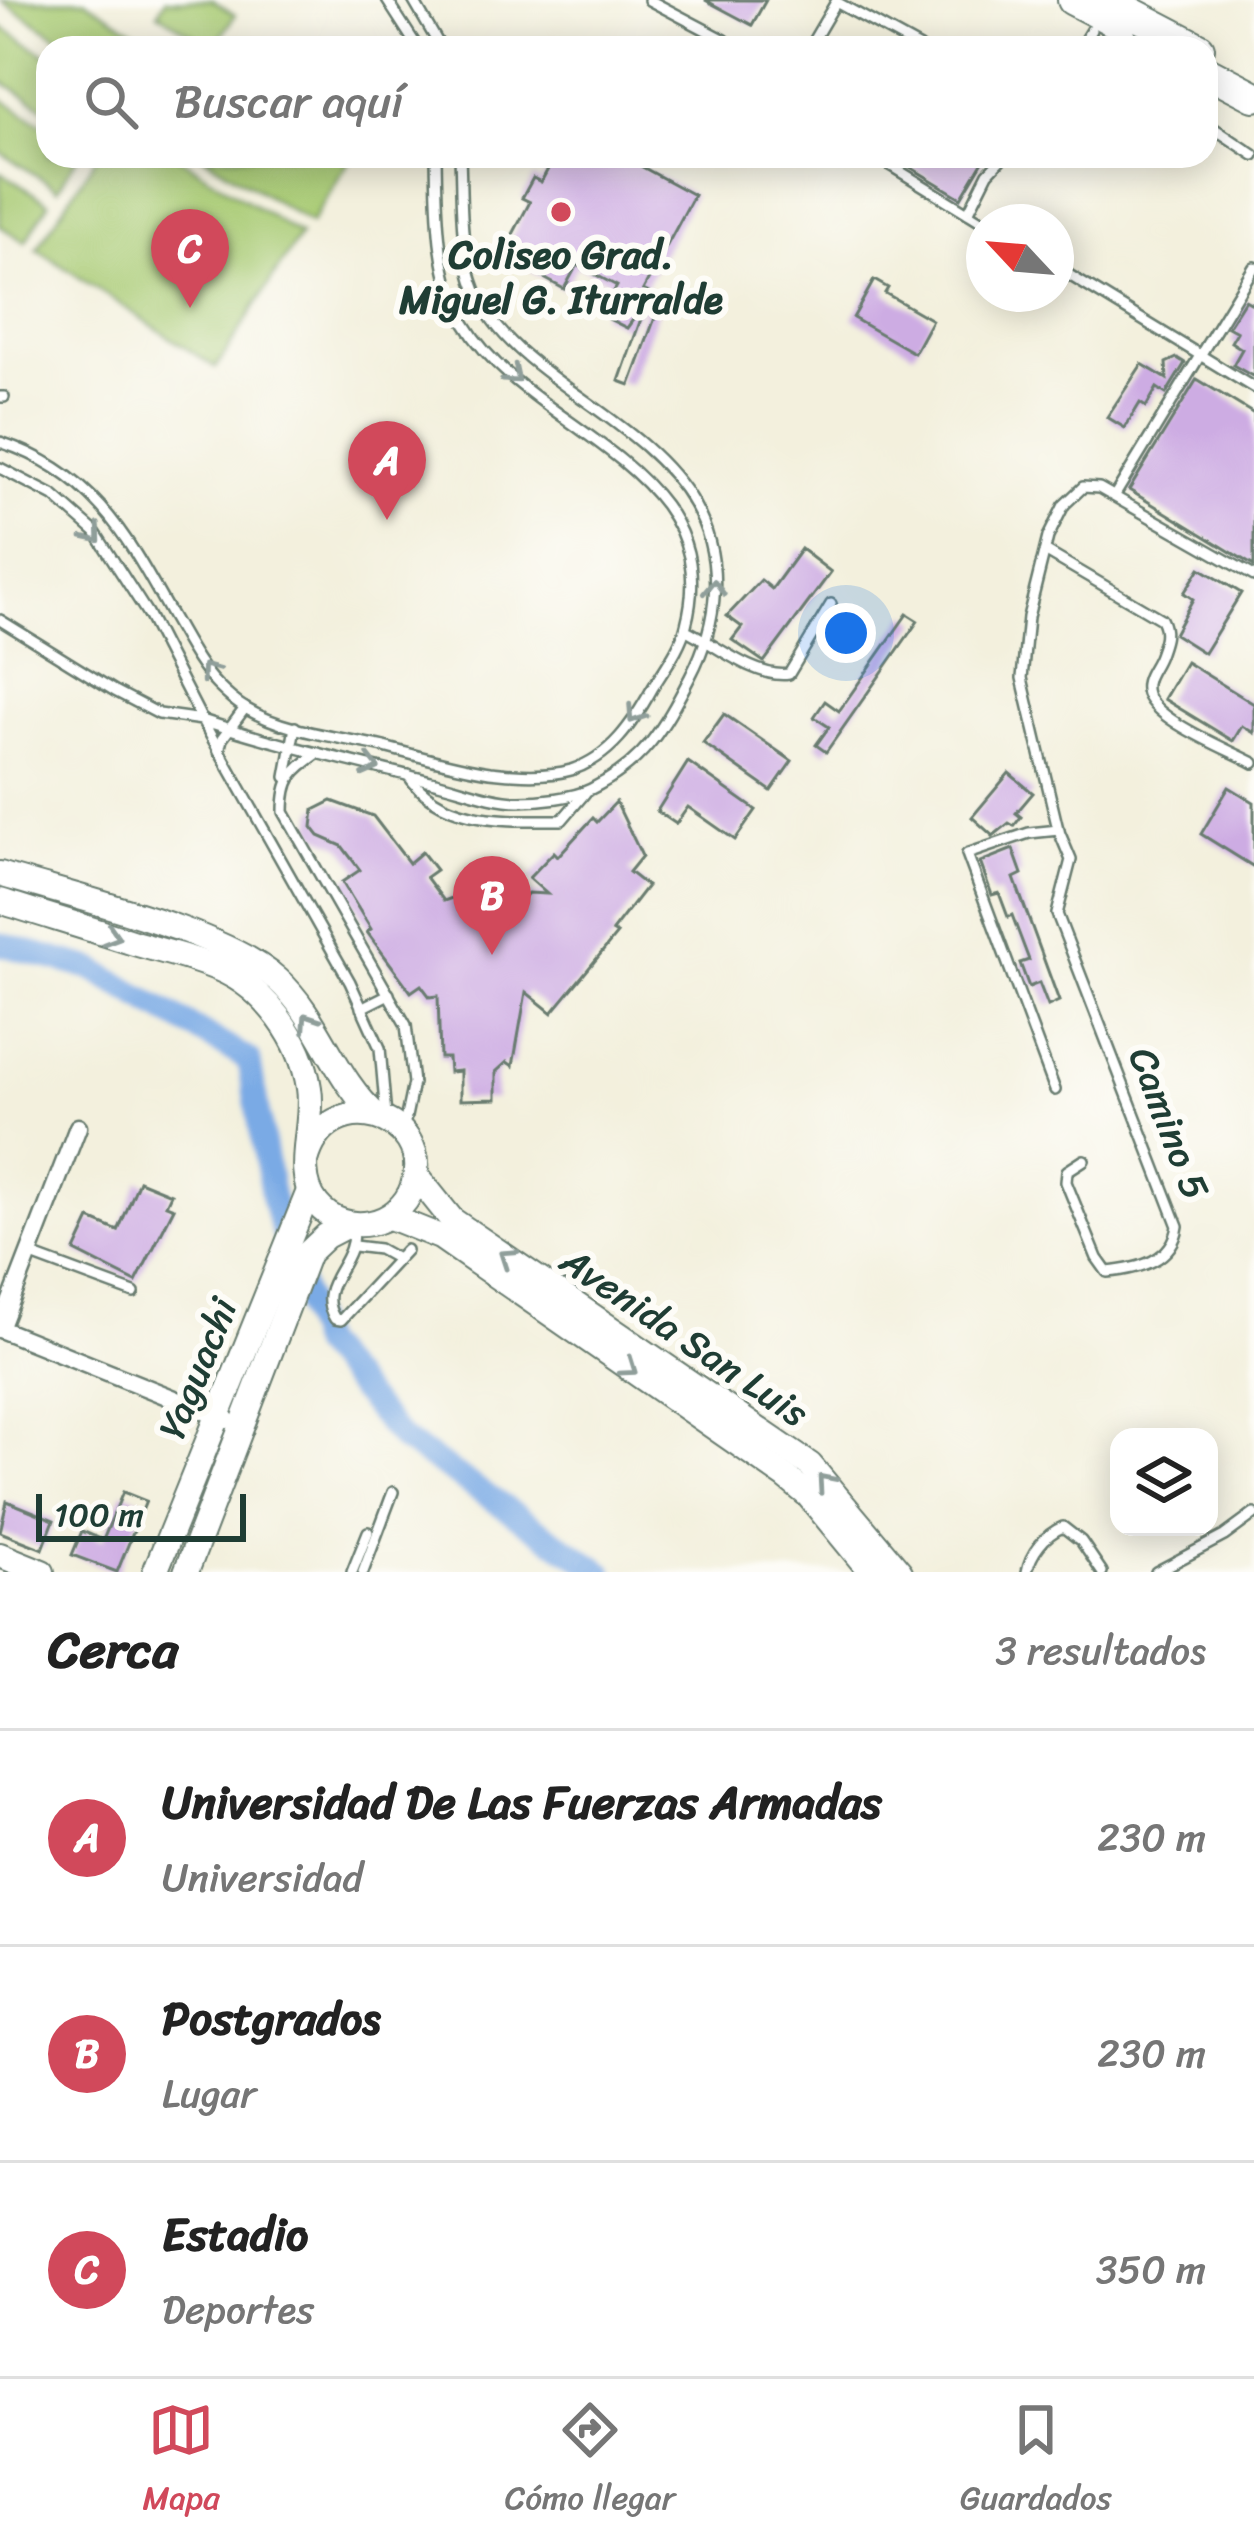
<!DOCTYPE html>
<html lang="es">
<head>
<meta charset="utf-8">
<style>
	:root { --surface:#fff; --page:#f6f6f6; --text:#222; --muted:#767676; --line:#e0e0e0; --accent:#d1495b }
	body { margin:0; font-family:Sriracha,sans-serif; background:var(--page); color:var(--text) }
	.controls { position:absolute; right:36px; bottom:36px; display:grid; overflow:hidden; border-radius:24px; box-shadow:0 6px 30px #0003 }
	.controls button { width:108px; height:108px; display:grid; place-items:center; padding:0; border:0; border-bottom:3px solid var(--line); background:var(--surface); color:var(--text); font:60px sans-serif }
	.compass { position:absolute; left:966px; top:204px; width:108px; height:108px; border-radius:50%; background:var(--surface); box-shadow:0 6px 30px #0003; rotate:296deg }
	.scale { position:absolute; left:36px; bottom:30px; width:210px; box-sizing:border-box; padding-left:12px; border:6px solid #1f3d34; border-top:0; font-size:33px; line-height:42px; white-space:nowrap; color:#1f3d34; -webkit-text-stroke:9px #fdfcf7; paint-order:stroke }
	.you { position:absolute; left:846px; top:633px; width:42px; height:42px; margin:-30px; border:9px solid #fff; border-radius:50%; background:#1a73e8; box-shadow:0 0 0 18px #1a73e833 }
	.badge { display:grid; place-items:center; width:78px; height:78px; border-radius:50%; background:var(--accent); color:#fff; font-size:39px; font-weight:700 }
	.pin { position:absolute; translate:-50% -99px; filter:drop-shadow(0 3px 6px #0008) }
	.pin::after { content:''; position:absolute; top:63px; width:42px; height:36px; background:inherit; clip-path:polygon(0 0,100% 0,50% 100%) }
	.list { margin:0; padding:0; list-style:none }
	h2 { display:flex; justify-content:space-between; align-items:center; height:156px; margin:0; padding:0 48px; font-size:51px }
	h2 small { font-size:39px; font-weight:400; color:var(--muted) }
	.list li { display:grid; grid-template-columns:78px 1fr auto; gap:36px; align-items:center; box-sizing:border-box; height:216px; padding:0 48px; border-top:3px solid var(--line) }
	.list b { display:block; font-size:45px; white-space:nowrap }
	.list p { margin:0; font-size:39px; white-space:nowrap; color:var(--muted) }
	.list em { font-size:39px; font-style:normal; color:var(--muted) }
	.icon { flex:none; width:66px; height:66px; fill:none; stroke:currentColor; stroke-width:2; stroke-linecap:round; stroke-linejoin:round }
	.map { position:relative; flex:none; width:1254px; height:1572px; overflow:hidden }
	.search { position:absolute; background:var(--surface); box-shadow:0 6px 30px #0003; left:36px; right:36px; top:36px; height:132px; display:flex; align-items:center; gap:30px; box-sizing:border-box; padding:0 42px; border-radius:36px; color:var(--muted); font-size:45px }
	.sheet { height:804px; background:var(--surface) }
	nav { display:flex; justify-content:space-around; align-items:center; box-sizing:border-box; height:168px; border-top:3px solid var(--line); background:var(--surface); font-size:33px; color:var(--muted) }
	nav a { display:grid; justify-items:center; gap:6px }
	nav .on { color:var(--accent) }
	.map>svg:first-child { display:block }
	.pitch { fill:#a9cb74; stroke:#648454; stroke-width:3 }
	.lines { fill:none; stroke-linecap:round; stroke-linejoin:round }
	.river { stroke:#7aaae5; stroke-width:24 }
	.building { fill:#cdace3 }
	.lane-casing { stroke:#697c6f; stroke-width:14 }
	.street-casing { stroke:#697c6f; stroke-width:21 }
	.secondary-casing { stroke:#697c6f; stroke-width:28 }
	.highway-casing { stroke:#697c6f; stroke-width:34 }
	.lane { stroke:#fff; stroke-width:9 }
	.street { stroke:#fff; stroke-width:16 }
	.secondary { stroke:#fff; stroke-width:24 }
	.highway { stroke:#fff; stroke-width:30 }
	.oneway { stroke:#8f9e9a }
	.poi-dot { fill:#d1495b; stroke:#fdfcf7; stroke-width:4.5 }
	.labels { text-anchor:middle; stroke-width:12; stroke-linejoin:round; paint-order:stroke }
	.poi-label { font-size:39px; font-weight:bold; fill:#1f3d34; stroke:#fdfcf7 }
	.street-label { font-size:39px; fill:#1f3d34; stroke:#fdfcf7 }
</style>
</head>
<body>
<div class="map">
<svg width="1254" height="1572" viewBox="0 0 1254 1572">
	<rect width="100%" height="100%" fill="#fdfcf7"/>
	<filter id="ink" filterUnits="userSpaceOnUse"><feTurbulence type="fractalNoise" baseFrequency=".00833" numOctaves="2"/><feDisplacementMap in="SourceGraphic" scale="24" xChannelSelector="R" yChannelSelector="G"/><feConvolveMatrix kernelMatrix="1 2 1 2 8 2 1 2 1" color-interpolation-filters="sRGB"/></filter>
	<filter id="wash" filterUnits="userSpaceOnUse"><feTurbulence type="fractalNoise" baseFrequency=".004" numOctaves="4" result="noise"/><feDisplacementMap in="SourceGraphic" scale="48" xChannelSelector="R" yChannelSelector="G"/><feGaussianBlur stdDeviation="2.7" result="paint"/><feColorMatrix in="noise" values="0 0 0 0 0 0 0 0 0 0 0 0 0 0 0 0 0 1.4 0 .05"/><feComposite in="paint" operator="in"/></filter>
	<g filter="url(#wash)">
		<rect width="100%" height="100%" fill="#f3f0dd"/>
		<g class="pitch">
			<polygon points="0,0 85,0 148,39 143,48 76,48"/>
			<polygon points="165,0 212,0 235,15 214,48 158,13"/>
			<polygon points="0,26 48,56 48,110 0,80"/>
			<polygon points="0,98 48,128 48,156 78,156 58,189 0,152"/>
			<polygon points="97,156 177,156 300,235 216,368 37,249"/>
			<polygon points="203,156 340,156 349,161 311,223"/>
			<polygon points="0,172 49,203 25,242 0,226"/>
		</g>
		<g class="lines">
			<polyline class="river" points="0,944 92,969 249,1060 273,1201 319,1344 401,1439 602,1572"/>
		</g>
		<g id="blocks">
			<g class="building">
				<polygon points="705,0 766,0 752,25"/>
				<polygon points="555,156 622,156 694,195 643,290 662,299 630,385 619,381 648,299 627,328 601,315 617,286 577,265 564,289 502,255 530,202 522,198 533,178 541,182"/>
				<polygon points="892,156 986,156 961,198"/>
				<polygon points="874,280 888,288 885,293 932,320 914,353 853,318"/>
				<polygon points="1245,300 1254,305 1254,377 1233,365 1242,349 1231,342 1237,332 1228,327"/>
				<polygon points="1177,358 1185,363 1166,394 1157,388 1146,407 1140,403 1125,428 1107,417 1142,364 1167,379 1166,363"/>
				<polygon points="1197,379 1254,414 1254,566 1129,490"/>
				<polygon points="801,549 831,572 764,662 732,640 742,627 727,616 761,580 772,589"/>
				<polygon points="1200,568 1241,593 1204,653 1174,634 1193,599 1184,593"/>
				<polygon points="907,614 918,621 826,752 816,745 829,727 814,717 825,701 839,711"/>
				<polygon points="1186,662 1254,704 1254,733 1242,726 1233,741 1164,699"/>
				<polygon points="724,714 792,761 771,791 703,743"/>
				<polygon points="688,762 756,810 735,840 688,807 676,824 657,811"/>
				<polygon points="1009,773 1033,793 1016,813 1021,817 1014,826 1009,823 993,836 972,817"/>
				<polygon points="1229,787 1254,802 1254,867 1201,834"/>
				<polygon points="332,801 373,816 409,863 422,852 436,870 426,877 444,901 471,891 511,893 514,908 528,893 547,894 529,878 554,852 558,856 593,818 597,822 616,802 642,856 629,872 647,886 612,931 617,934 552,1013 526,992 513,1066 507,1062 496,1072 496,1099 460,1100 460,1071 449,1072 448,1058 440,1058 438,996 430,997 421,985 411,992 367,932 371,929 342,882 360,870 342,846 319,836 312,827 314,810"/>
				<polygon points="1013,849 1022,874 1014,878 1059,1001 1048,1006 1039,983 1029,987 1020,963 1029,960 1012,915 1008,917 999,893 992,895 980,862"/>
				<polygon points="139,1181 171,1194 166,1205 174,1208 136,1282 75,1251 90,1219 118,1231"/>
				<polygon points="123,1492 146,1501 117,1572 72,1555 82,1531 103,1540"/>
				<polygon points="7,1501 54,1520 43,1549 0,1532"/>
			</g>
		</g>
	</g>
	<g filter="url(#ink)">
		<use href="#blocks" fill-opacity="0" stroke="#697c6f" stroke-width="3"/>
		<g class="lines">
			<defs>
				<g id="lane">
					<polyline points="387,0 418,48"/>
					<polyline points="413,0 441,48"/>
					<polyline points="649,0 725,40"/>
					<polyline points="809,48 836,2 920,48"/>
					<polyline points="1080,48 1091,30"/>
					<polyline points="1206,123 1254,155"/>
					<polyline points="875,156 984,223"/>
					<polyline points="968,213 988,173 1004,156"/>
					<polyline points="1056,267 1254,388"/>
					<polyline points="0,397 4,397"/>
					<path d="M0 442C95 473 127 537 172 617 185 639 199 667 217 685 225 693 236 703 245 708 285 732 340 737 384 747 419 756 455 767 490 772 516 775 547 777 571 770 611 757 633 723 652 689 664 669 681 647 686 625 728 466 529 432 465 324 436 276 437 210 436 156"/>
					<path d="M0 468 54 496 95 532 147 613 202 720C277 745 354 762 431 781 458 787 491 801 519 801 539 801 573 798 591 789 645 762 663 729 690 677 719 622 725 559 694 504 642 413 510 377 476 291 459 249 462 200 460 156"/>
					<polyline points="1115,495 1254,267"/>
					<path d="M1045 551 1161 619C1168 632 1164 641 1159 655 1155 667 1144 677 1146 690 1150 719 1228 749 1254 763"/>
					<polyline points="0,620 115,691 159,714 202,720 350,982 380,1048 386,1116"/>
					<path d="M686 630C715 644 756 679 789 674L831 604"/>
					<polyline points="219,751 222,739 245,708"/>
					<path d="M318 753C292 772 284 778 284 812L406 1025 413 1083 403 1131"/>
					<path d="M408 775C442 825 508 820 562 820L585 793"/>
					<polyline points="286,777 295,727"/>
					<polyline points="361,1008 389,994"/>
					<polyline points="1055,1090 967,854 1029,833 1059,830"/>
					<path d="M1084 1160 1067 1171 1066 1182 1097 1258 1107 1272C1139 1269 1173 1261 1178 1226L1057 914 1071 860 1058 829 1022 678 1028 617 1048 537 1064 505 1083 487 1099 488 1254 576"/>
					<path d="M352 1225C360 1264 312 1283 335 1319L341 1320 406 1250"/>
					<polyline points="354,1246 379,1249 397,1259"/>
					<polyline points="29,1254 134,1293"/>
					<polyline points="352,1572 368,1532"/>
					<polyline points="363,1572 393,1492"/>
					<path d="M1027 1572C1030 1554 1045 1534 1063 1527L1081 1541 1102 1572"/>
					<polyline points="1156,1572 1224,1536 1254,1514"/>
				</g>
				<g id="street">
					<polyline points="0,1329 227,1420"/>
					<polyline points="0,1329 78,1127"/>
				</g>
				<g id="secondary">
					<path d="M0 874C74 897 224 931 278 980 320 1018 334 1079 377 1116"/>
					<path d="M0 901C44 915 88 928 131 942 160 951 191 957 219 969 265 988 302 1040 309 1088 315 1125 292 1173 317 1204 345 1238 399 1227 413 1186 436 1115 327 1081 306 1161"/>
					<polyline points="416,1175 452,1220 810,1465 900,1572"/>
					<polyline points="390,1217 440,1237 786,1477 808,1495 871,1572"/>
					<polyline points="0,1555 42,1572"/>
					<polyline points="155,1572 309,1191"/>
					<polyline points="186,1572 308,1253 326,1236 349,1224"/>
				</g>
				<g id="highway">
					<polyline points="1073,0 1121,25"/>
					<polyline points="1107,0 1199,48"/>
					<polyline points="1206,71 1254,96"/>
				</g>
			</defs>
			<use href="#lane" class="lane-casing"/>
			<use href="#street" class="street-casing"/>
			<use href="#secondary" class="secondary-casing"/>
			<use href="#highway" class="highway-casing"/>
			<use href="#lane" class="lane"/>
			<use href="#street" class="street"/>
			<use href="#secondary" class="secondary"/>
			<use href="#highway" class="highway"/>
		</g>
		<defs><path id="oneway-chevron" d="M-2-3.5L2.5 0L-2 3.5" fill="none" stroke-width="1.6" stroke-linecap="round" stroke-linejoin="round" transform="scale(3)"/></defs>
		<g class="oneway">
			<use href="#oneway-chevron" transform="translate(513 376) rotate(40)"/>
			<use href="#oneway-chevron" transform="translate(94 535) rotate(50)"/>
			<use href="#oneway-chevron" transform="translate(714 588) rotate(-88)"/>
			<use href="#oneway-chevron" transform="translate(208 671) rotate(-127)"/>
			<use href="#oneway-chevron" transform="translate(635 715) rotate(124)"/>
			<use href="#oneway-chevron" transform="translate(371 766) rotate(14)"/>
			<use href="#oneway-chevron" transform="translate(112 936) rotate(17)"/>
			<use href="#oneway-chevron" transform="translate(309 1021) rotate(-124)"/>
			<use href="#oneway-chevron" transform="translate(507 1257) rotate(-146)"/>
			<use href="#oneway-chevron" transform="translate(629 1368) rotate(35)"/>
			<use href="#oneway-chevron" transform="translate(825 1482) rotate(-131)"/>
		</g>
	</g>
	<circle class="poi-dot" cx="561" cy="212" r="12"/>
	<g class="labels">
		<g class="poi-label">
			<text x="561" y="268">Coliseo Grad.<tspan x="561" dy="45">Miguel G. Iturralde</tspan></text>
		</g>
		<g class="street-label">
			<text transform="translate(1170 1123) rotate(69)" y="14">Camino 5</text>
			<text transform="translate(685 1336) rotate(34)" y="14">Avenida San Luis</text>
			<text transform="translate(197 1368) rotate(-68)" y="14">Yaguachi</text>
		</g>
	</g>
</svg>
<div class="controls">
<button><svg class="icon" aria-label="layers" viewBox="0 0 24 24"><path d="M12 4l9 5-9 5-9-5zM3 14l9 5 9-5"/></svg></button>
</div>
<svg class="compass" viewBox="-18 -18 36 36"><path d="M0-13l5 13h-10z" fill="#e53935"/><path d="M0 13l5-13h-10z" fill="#767676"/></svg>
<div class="scale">100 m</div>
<div class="you"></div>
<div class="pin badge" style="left:387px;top:520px">A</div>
<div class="pin badge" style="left:492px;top:955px">B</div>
<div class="pin badge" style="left:190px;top:308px">C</div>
<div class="search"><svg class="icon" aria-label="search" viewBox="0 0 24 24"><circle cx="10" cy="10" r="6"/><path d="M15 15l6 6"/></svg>Buscar aquí</div>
</div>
<section class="sheet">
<h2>Cerca<small>3 resultados</small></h2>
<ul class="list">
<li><span class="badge">A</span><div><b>Universidad De Las Fuerzas Armadas</b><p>Universidad</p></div><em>230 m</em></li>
<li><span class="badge">B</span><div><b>Postgrados</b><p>Lugar</p></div><em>230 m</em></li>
<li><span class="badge">C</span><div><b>Estadio</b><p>Deportes</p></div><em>350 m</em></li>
</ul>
</section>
<nav>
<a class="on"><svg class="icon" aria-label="map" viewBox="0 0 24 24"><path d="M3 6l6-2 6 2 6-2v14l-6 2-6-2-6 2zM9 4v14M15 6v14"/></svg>Mapa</a>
<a><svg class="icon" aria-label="directions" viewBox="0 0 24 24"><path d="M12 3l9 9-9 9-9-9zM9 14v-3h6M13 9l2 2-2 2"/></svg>Cómo llegar</a>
<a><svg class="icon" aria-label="saved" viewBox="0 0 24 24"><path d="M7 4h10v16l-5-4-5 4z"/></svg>Guardados</a>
</nav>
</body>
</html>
